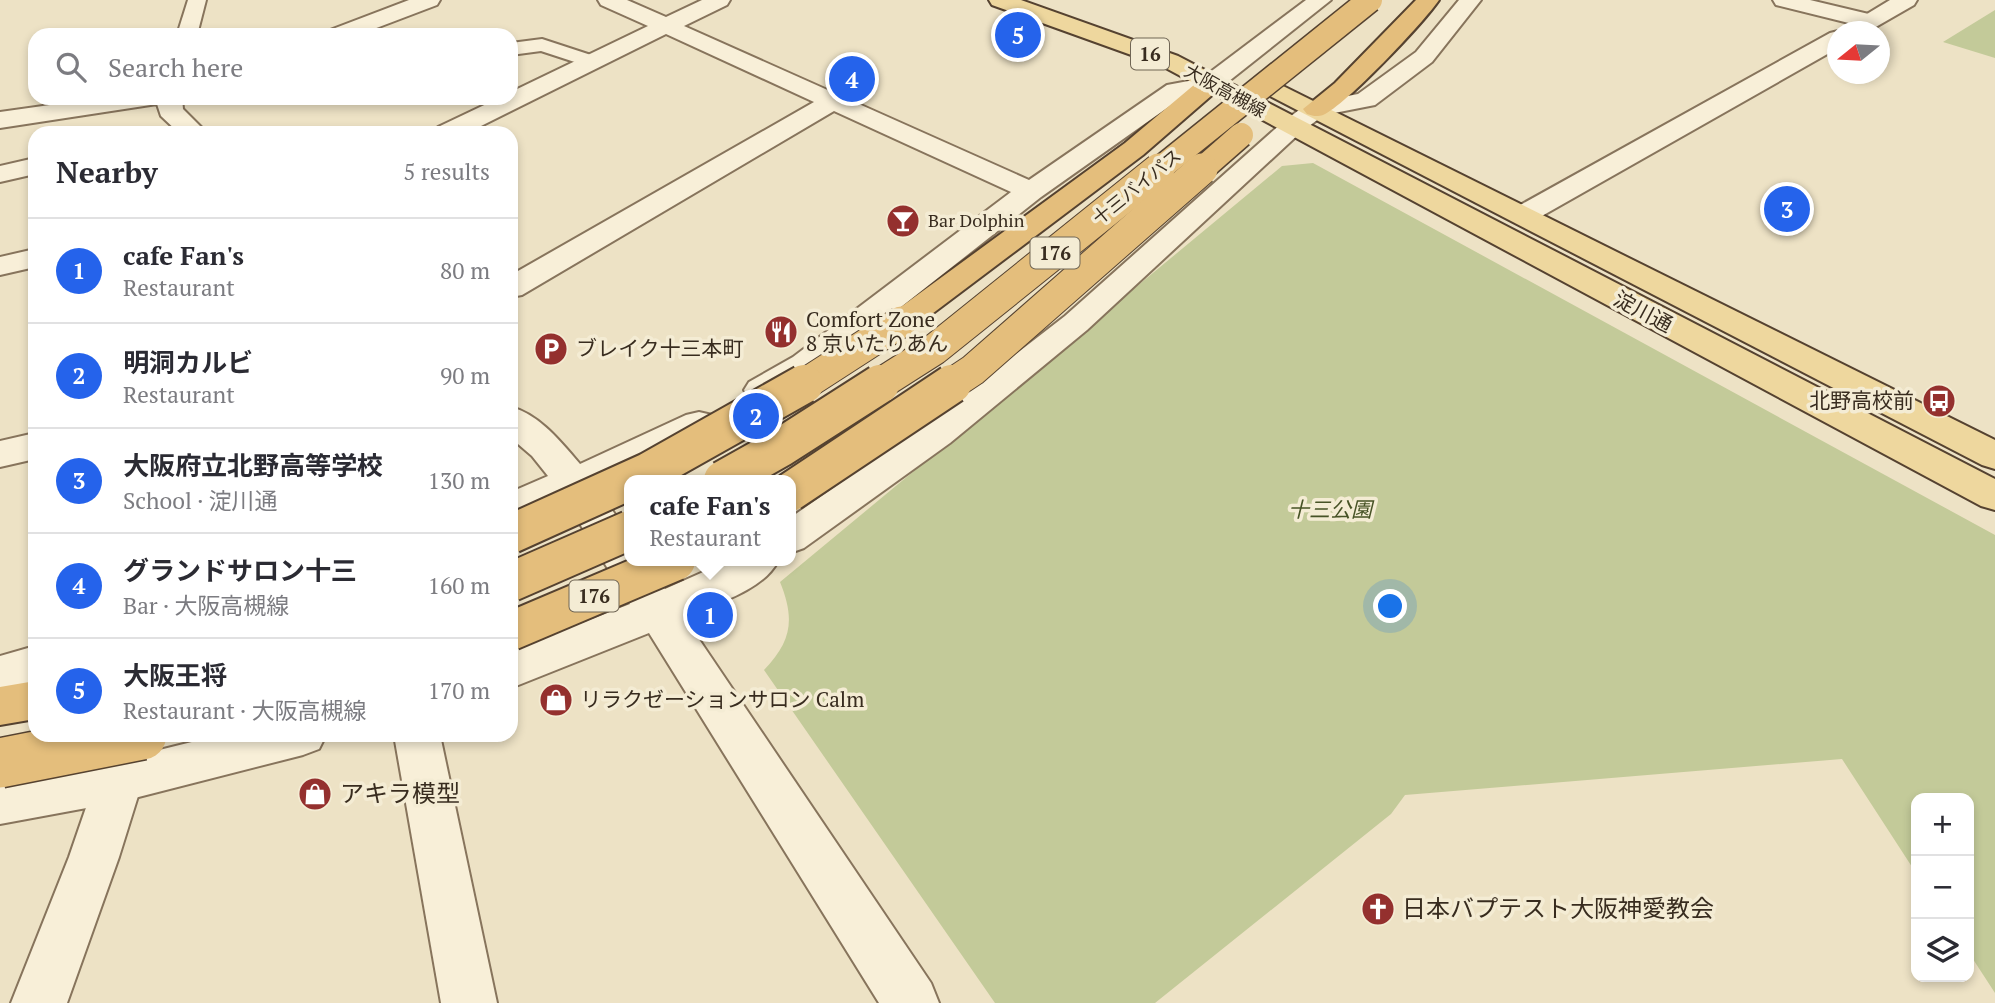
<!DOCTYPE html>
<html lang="en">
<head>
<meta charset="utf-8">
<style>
	:root { --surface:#fff; --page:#f2f2f3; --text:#2b2b33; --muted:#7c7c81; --line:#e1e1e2; --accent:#2563eb }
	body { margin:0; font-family:"PT Serif","Noto Sans JP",serif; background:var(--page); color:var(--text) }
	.controls { position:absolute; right:21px; bottom:21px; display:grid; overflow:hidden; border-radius:14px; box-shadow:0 4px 10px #0003 }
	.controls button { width:63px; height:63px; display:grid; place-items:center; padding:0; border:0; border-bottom:2px solid var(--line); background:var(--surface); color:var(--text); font:35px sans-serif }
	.compass { position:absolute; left:1827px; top:21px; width:63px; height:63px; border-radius:50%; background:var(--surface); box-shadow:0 4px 10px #0003; rotate:252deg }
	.you { position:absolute; left:1391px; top:607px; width:24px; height:24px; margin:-18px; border:5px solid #fff; border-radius:50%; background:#1a73e8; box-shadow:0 0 0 10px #1a73e833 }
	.badge { display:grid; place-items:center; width:46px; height:46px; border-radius:50%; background:var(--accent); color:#fff; font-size:23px; font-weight:700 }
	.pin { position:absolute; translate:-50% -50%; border:4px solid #fff; box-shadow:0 2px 7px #0006 }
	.popup { position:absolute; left:624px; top:475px; width:172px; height:91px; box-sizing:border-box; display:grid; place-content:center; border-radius:14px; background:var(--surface); filter:drop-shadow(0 2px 5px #0005); font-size:23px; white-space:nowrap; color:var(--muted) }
	.popup b { font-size:26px; color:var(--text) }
	.popup::after { content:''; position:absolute; left:50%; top:100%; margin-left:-14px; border:14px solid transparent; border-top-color:var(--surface) }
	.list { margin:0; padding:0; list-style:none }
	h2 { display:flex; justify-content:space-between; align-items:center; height:91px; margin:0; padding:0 28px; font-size:30px }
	h2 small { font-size:23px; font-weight:400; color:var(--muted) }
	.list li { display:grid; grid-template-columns:46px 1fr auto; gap:21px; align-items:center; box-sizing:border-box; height:105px; padding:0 28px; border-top:2px solid var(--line) }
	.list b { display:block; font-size:26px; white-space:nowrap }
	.list p { margin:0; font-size:23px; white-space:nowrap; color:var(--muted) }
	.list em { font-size:23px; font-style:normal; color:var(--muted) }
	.icon { flex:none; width:38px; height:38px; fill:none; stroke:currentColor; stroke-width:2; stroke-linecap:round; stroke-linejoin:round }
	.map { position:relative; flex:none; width:1995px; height:1003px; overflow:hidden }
	.search { position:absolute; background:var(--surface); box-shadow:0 4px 10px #0003; left:28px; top:28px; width:490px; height:77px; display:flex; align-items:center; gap:18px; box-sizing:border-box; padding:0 24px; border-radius:21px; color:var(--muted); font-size:26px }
	.panel { position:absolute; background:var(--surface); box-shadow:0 4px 10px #0003; left:28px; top:126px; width:490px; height:616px; border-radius:21px }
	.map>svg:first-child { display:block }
	.green { fill:#c3ca99 }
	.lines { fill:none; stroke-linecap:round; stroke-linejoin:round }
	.pedestrian-casing { stroke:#87745c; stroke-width:4 }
	.minor-casing { stroke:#87745c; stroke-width:4 }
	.tertiary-casing { stroke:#87745c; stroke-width:4 }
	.primary-casing { stroke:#554230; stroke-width:4 }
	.trunk-casing { stroke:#554230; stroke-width:4 }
	.pedestrian { fill:#f8efd8; fill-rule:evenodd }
	.minor { fill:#f8efd8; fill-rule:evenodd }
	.tertiary { fill:#f8efd8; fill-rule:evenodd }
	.primary { fill:#eed79e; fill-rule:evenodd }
	.trunk { fill:#e4be7c; fill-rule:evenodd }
	.trunk-bridge-far3-casing { stroke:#554230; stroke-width:27; stroke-linecap:butt }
	.trunk-bridge-far2-casing { stroke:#554230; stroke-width:33; stroke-linecap:butt }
	.trunk-bridge-far1-casing { stroke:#554230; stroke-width:42; stroke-linecap:butt }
	.trunk-bridge-casing { stroke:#554230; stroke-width:52; stroke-linecap:butt }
	.trunk-bridge-far3 { stroke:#e4be7c; stroke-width:24 }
	.trunk-bridge-far2 { stroke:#e4be7c; stroke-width:31 }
	.trunk-bridge-far1 { stroke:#e4be7c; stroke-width:38 }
	.trunk-bridge { stroke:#e4be7c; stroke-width:49 }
	.labels { text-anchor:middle; stroke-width:7; stroke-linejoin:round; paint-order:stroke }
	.far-street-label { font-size:18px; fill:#382c1f; stroke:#f4ecd4 }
	.far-poi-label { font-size:18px; fill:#382c1f; stroke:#f4ecd4; text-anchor:start }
	.shield { fill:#f4ecd4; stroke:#706655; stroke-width:2 }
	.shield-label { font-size:19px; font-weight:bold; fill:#382c1f }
	.street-label { font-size:21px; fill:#382c1f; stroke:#f4ecd4 }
	.poi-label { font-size:21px; fill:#382c1f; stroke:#f4ecd4; text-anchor:start }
	.park-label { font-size:21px; font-style:italic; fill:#475326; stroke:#f4ecd4 }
	.near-poi-label { font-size:24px; fill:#382c1f; stroke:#f4ecd4; text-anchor:start }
</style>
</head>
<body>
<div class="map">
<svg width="1995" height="1003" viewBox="0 0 1995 1003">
	<rect width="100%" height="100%" fill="#ede2c5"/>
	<g class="green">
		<polygon points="1995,10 1995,58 1943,42"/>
		<path d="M1313 163 1995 535V993L1969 953V798H1916V873L1842 759 1405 795 1391 814 1155 1003H995L764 670C792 641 795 619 780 582L1282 166Z"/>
	</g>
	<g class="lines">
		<defs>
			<g id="pedestrian">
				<polygon points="188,0 206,0 197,35 177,35"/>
				<polygon points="542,39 597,57 600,61 597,65 590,67 541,51 511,55 511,43"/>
			</g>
			<g id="minor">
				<polygon points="409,0 440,0 437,5 358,35 327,35 330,30"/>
				<polygon points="598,0 627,0 666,17 702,0 730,0 727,5 684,26 1029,180 1167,85 1210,77 1219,79 1222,84 1219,89 1184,96 1041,197 817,373 773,398 761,401 749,398 744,390 749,382 793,357 1011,192 834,111 522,295 511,297 511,275 814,102 666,34 467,133 434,133 438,127 499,98 511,98 511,92 648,26 601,5"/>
				<polygon points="1459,0 1481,0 1432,62 1375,105 1324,115 1301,132 1087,330 950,443 804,548 790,553 790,518 924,425 1065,316 1283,122 1307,104 1358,94 1416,52"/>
				<polygon points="1890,0 1917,0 1914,5 1867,32 1838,32 1838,48 1533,221 1523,224 1513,221 1509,215 1513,209 1830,33 1838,31 1839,31"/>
				<polygon points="100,98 182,98 183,109 207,133 179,133 161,116 157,104 0,128 0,112"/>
				<polygon points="35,158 35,174 0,182 0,166"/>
				<polygon points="35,249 35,267 0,275 0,257"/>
				<path d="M511 407C540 415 561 442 580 464L686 415 699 412 712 415 717 424 712 433 596 487 630 536V561H646L665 589 728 561H778C763 591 714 604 684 617L931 983 939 1003H879L649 633 511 688V651L630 604 565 500 511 521V492L548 476 532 456 511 438Z"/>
				<polygon points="35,433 35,459 0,467 0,441"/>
				<polygon points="35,646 35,682 0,692 0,656"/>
				<polygon points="220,735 326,735 319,749 303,755 119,802 0,824 0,780 119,760"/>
				<polygon points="394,735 440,735 497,1003 441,1003"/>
			</g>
			<g id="tertiary">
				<polygon points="1306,0 1331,0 1219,89 1210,91 1201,89 1198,84 1201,79"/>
				<polygon points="1773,0 1810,0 1877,16 1880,21 1877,26 1869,28 1776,5"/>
				<polygon points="111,735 157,735 119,857 67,1003 11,1003 69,857"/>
			</g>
			<g id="primary">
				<polygon points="989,0 1021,0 1178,56 1995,479 1995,510 1981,506 1162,66 992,5"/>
				<polygon points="1279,84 1995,440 1995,469 1982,465 1270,96 1267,91 1270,86"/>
			</g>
			<g id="trunk">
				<path d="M1416 0H1439C1424 22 1345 106 1323 115 1317 117 1313 116 1307 114L1303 109 1335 83Z"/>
				<polygon points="1210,77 1219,79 1222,84 1219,89 1143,155 912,329 901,332 890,329 885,322 890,315 1125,143 1201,79"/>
				<polygon points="35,681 35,719 0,725 0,687"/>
			</g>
		</defs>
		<use href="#pedestrian" class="pedestrian-casing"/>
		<use href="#minor" class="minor-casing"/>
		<use href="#tertiary" class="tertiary-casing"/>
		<use href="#primary" class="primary-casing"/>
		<use href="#trunk" class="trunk-casing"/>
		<use href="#pedestrian" class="pedestrian"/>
		<use href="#minor" class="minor"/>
		<use href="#tertiary" class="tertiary"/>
		<use href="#primary" class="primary"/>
		<use href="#trunk" class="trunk"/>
		<defs>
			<g id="trunk-bridge-far3">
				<polyline points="1157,171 1370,0"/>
				<polyline points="1200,171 1241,135"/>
			</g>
			<g id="trunk-bridge-far2">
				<polyline points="802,386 901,322"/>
				<polyline points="877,386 935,349 1159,169"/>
				<polyline points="949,386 973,370 1202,169"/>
			</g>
			<g id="trunk-bridge-far1">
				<polyline points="723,480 780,448 880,384"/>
				<polyline points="790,492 952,384"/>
				<polyline points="511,534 648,472 804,384"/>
				<polyline points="511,582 630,530"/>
				<polyline points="511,631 676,561"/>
			</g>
			<polyline id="trunk-bridge" points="0,763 142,735"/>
		</defs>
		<use href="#trunk-bridge-far3" class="trunk-bridge-far3-casing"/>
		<use href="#trunk-bridge-far2" class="trunk-bridge-far2-casing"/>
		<use href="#trunk-bridge-far1" class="trunk-bridge-far1-casing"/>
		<use href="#trunk-bridge" class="trunk-bridge-casing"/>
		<use href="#trunk-bridge-far3" class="trunk-bridge-far3"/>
		<use href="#trunk-bridge-far2" class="trunk-bridge-far2"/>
		<use href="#trunk-bridge-far1" class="trunk-bridge-far1"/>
		<use href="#trunk-bridge" class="trunk-bridge"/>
	</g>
	<defs>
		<symbol id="bar-disc" viewBox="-11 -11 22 22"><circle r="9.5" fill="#94302e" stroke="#f4ecd4"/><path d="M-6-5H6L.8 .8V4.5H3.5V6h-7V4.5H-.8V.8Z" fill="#fff"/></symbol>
		<symbol id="restaurant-disc" viewBox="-11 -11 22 22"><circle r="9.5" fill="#94302e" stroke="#f4ecd4"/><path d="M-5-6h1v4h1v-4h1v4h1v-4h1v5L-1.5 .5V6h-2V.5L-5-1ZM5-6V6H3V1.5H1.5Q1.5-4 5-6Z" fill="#fff"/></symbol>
		<symbol id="parking-disc" viewBox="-11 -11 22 22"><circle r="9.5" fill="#94302e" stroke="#f4ecd4"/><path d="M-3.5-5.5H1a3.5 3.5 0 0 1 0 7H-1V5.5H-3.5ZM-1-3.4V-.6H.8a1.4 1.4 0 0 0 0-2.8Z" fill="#fff"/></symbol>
		<symbol id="bus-disc" viewBox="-11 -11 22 22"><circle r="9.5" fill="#94302e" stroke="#f4ecd4"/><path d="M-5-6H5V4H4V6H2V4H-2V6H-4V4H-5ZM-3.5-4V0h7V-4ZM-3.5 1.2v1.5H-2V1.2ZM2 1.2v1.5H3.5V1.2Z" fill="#fff"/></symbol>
		<symbol id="shop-disc" viewBox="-11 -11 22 22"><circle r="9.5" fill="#94302e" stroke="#f4ecd4"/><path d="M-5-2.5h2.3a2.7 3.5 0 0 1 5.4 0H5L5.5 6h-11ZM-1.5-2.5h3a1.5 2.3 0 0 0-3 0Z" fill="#fff"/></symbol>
		<symbol id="church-disc" viewBox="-11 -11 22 22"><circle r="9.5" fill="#94302e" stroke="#f4ecd4"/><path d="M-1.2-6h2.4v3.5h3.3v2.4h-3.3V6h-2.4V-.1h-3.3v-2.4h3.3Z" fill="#fff"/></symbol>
	</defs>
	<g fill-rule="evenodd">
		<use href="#bar-disc" x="884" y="202" width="38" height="38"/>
		<use href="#restaurant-disc" x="762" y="313" width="38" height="38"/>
		<use href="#parking-disc" x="532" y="330" width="38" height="38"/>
		<use href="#bus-disc" x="1920" y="382" width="38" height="38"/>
		<use href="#shop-disc" x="537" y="681" width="38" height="38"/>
		<use href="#shop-disc" x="296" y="775" width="38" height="38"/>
		<use href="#church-disc" x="1359" y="890" width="38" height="38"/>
	</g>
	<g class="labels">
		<g class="far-street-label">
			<text transform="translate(1225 91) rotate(29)" y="6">大阪高槻線</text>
			<text transform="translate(1137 187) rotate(-39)" y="6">十三バイパス</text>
		</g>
		<g class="far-poi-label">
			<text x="928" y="227">Bar Dolphin</text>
		</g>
		<g class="shield">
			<rect x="1131" y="38.5" width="38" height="31" rx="5"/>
			<rect x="1030.5" y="237.5" width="49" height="31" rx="5"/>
			<rect x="569.5" y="580.5" width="49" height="31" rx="5"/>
		</g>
		<g class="shield-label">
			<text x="1150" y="61">16</text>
			<text x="1055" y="260">176</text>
			<text x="594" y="603">176</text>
		</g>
		<g class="street-label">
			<text transform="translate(1643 312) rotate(28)" y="7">淀川通</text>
		</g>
		<g class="poi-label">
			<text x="806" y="327">Comfort Zone<tspan x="806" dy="24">8 京いたりあん</tspan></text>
			<text x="576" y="356">ブレイク十三本町</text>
			<text x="1914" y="408" text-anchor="end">北野高校前</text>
			<text x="580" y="707">リラクゼーションサロン Calm</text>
		</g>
		<g class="park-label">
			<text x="1330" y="517">十三公園</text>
		</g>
		<g class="near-poi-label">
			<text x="340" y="802">アキラ模型</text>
			<text x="1402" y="917">日本バプテスト大阪神愛教会</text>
		</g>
	</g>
</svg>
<div class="controls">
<button>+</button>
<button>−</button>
<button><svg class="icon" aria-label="layers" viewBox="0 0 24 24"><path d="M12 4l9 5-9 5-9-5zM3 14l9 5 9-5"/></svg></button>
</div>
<svg class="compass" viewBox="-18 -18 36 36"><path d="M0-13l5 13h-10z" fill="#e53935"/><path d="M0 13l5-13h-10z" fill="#7c7c81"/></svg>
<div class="you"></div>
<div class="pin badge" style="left:710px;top:615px">1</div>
<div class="popup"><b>cafe Fan's</b>Restaurant</div>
<div class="pin badge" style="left:756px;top:416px">2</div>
<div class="pin badge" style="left:1787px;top:209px">3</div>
<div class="pin badge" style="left:852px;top:79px">4</div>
<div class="pin badge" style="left:1018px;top:35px">5</div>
<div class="search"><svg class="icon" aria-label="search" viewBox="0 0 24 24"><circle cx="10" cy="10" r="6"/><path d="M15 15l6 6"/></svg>Search here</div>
<section class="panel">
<h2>Nearby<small>5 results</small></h2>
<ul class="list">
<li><span class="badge">1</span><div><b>cafe Fan's</b><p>Restaurant</p></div><em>80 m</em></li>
<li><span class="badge">2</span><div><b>明洞カルビ</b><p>Restaurant</p></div><em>90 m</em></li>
<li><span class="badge">3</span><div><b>大阪府立北野高等学校</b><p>School · 淀川通</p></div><em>130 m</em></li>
<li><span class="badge">4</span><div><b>グランドサロン十三</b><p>Bar · 大阪高槻線</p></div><em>160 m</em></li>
<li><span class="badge">5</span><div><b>大阪王将</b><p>Restaurant · 大阪高槻線</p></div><em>170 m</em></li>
</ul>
</section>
</div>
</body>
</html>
